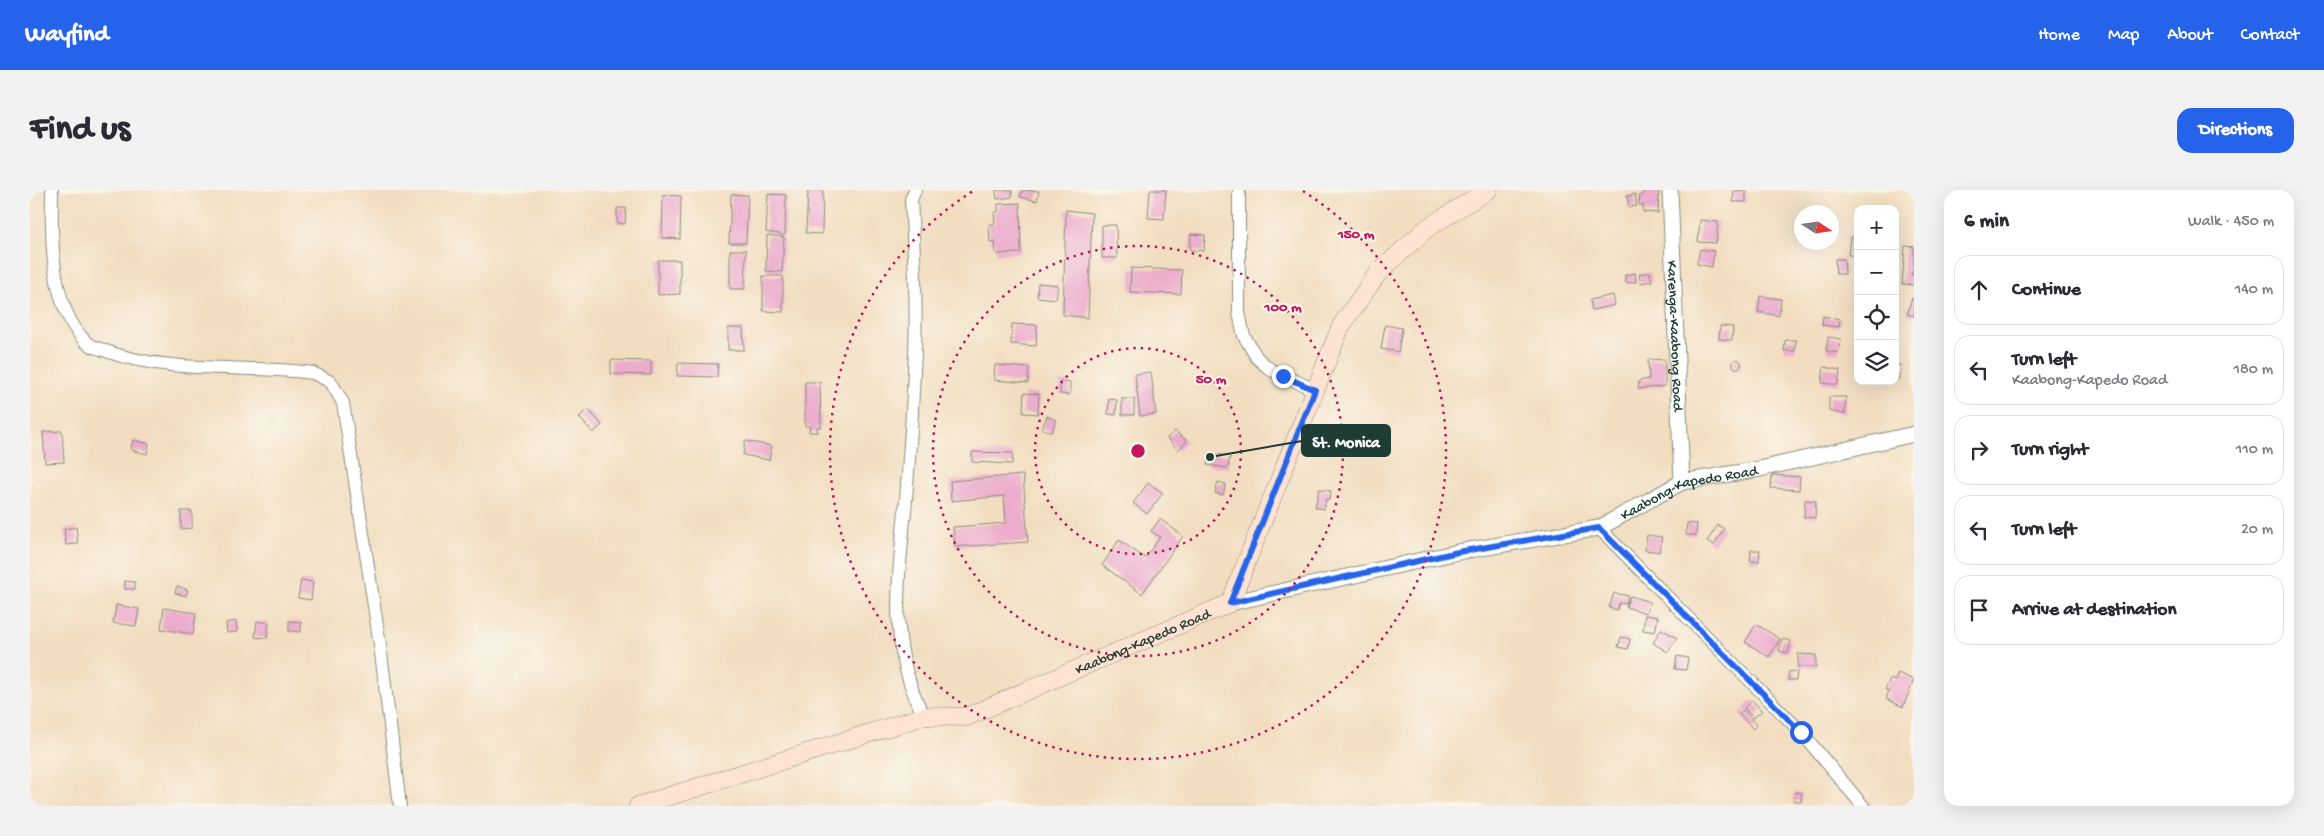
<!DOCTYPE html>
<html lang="en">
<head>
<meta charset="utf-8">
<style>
	:root { --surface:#fff; --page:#f2f2f3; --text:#2b2b33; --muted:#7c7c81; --line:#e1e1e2; --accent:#2563eb }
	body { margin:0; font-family:"Gochi Hand",sans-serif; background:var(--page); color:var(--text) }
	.controls { position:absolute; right:15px; top:15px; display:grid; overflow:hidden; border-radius:10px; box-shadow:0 5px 20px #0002 }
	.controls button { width:45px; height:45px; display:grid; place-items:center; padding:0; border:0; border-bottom:1px solid var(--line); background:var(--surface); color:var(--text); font:25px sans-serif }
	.compass { position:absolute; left:1764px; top:15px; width:45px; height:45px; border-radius:50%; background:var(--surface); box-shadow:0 5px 20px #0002; rotate:102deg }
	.stop { position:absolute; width:15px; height:15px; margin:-11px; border:4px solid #2563eb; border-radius:50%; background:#fff }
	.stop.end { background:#2563eb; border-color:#fff; box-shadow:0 1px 5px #0008 }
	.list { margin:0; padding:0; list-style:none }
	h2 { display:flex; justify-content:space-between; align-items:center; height:65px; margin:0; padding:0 20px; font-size:21px }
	h2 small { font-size:16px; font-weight:400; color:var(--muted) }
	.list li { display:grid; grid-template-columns:32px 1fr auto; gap:15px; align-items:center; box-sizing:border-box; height:70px; margin:0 10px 10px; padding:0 10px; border:1px solid var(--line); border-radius:15px }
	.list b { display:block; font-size:19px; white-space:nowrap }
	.list p { margin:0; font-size:16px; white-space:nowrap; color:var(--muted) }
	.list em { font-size:16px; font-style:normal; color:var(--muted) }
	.icon { flex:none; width:28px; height:28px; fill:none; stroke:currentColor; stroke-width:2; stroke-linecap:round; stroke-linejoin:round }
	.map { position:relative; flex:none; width:1884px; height:616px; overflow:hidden; border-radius:15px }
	header { display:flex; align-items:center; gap:30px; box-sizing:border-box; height:70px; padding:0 25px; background:var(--accent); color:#fff }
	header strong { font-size:24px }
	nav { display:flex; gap:28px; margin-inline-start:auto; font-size:18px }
	.intro { display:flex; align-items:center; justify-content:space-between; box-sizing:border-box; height:120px; padding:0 30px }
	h1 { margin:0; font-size:35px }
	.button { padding:12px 22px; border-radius:15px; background:var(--accent); color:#fff; font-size:18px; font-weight:700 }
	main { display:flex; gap:30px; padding:0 30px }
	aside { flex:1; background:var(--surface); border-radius:15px; box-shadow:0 5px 20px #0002 }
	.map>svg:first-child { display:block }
	.building { fill:#ecaccd }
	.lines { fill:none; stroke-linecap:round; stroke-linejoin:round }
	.minor-casing { stroke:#888d7a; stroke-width:14 }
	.tertiary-casing { stroke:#888d7a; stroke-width:17 }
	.secondary-casing { stroke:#888d7a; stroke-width:19 }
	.minor { stroke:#fff; stroke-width:12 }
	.tertiary { stroke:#fff; stroke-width:15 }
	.secondary { stroke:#fee3d2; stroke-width:18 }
	.route { stroke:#2563eb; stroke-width:6 }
	.ring { fill:none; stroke:#c2185b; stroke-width:2.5; stroke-dasharray:2.5 5 }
	.labels { text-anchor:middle; stroke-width:4; stroke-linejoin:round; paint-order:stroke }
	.street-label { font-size:15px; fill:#1f3d34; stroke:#fbf7ec }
	.centre { fill:#c2185b; stroke:#fbf7ec; stroke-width:2.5 }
	.ring-label { font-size:15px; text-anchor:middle; font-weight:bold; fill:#c2185b; stroke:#fbf7ec; stroke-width:4; stroke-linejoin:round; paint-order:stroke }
	.leader { fill:none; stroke:#1f3d34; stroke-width:2 }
	.callout-dot { fill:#1f3d34; stroke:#fbf7ec; stroke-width:2 }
	.callout { fill:#1f3d34; stroke:#1f3d34; stroke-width:2 }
	.callout-label { font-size:16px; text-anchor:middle; font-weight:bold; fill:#fff }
</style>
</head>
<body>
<header>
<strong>Wayfind</strong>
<nav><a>Home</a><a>Map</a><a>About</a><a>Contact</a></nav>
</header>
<div class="intro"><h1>Find us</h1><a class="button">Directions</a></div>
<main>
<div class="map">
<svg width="1884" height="616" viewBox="0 0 1884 616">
	<rect width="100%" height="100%" fill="#fbf7ec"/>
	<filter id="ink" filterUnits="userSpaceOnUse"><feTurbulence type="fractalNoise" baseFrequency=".02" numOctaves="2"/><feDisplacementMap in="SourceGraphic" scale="10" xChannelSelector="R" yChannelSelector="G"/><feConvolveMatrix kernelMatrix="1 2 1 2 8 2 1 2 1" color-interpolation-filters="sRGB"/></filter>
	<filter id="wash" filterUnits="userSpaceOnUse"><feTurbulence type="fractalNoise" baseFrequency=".0096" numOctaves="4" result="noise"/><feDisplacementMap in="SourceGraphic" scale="20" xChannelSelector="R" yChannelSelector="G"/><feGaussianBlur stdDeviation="1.12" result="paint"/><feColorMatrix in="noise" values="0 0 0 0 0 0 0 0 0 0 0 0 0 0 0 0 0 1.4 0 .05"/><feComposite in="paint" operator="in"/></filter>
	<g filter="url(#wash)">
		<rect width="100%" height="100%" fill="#f2ddc0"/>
		<g id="blocks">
			<g class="building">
				<polygon points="778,0 793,0 792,44 776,43"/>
				<polygon points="966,0 982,0 982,7 967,9"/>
				<polygon points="992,0 1009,1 1007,11 990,7"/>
				<polygon points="1120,0 1136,0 1134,29 1118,28"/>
				<polygon points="1614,0 1629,0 1628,23 1613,22 1613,15 1609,15 1610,5 1613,5"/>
				<polygon points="1704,0 1716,1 1716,12 1703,12"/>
				<polygon points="701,4 718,5 716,53 699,53"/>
				<polygon points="738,4 756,5 755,45 736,42"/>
				<polygon points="1605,4 1607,16 1599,17 1597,6"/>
				<polygon points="633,5 651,6 650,49 632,48"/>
				<polygon points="990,13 991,63 966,64 965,51 960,52 959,34 965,34 964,22 968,22 968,14"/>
				<polygon points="587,18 596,18 595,34 587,33"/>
				<polygon points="1036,20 1062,23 1058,128 1033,125"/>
				<polygon points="1670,30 1688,32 1686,53 1668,52"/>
				<polygon points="1072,35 1086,35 1087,68 1072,68"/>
				<polygon points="1161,44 1175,45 1174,61 1160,60"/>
				<polygon points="737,45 754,47 752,82 736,81"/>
				<polygon points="1820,47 1828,47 1828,65 1818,65"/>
				<polygon points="1875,56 1884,57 1884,76 1881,85 1884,85 1884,95 1872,94"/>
				<polygon points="1670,59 1684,61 1682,77 1667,74"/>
				<polygon points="700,60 716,60 715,99 700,99"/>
				<polygon points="1805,69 1814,69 1815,84 1806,84"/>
				<polygon points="628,70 650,70 650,104 628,105"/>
				<polygon points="1101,78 1152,80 1151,104 1100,102"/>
				<polygon points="1620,82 1622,91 1611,93 1609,84"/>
				<polygon points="1605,83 1606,92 1596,93 1595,85"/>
				<polygon points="733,86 753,86 753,122 733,121"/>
				<polygon points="1008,93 1028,95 1026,109 1007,107"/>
				<polygon points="1583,105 1585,115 1562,120 1560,110"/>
				<polygon points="1730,106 1751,109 1749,126 1728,122"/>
				<polygon points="1882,108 1884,109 1884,126 1877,124"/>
				<polygon points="1793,126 1810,129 1809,137 1792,135"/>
				<polygon points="982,134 1007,135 1006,156 981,154"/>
				<polygon points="1355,135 1372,138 1368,162 1351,159"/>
				<polygon points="1690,136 1703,137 1702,150 1689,149"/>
				<polygon points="698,138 713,138 714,160 698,160"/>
				<polygon points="1798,147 1811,149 1808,163 1796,161"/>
				<polygon points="1755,150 1766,150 1765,161 1754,161"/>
				<polygon points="1618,169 1635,170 1635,196 1608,199 1609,191 1619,189"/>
				<circle cx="1707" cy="174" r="4.5"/>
				<polygon points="581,170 621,171 621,185 581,184"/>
				<polygon points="648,173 688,174 687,187 647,186"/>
				<polygon points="1865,174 1872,176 1868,190 1865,189"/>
				<polygon points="965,175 999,178 998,193 964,190"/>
				<polygon points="1794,177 1810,180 1808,195 1792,193"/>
				<polygon points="1121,182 1126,224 1110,226 1105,184"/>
				<polygon points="1030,191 1040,192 1040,205 1030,204"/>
				<polygon points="775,192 790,192 791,237 787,237 788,242 779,242 780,236 775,236"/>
				<polygon points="994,203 1009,204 1008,224 993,223"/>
				<polygon points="1799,207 1816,207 1815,224 1799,221"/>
				<polygon points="1079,209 1087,210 1086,225 1078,224"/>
				<rect x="1092" y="209" width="12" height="16"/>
				<polygon points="558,219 572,235 563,243 549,227"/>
				<polygon points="1017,226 1026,230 1022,242 1012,239"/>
				<polygon points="32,241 34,272 15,273 13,242"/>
				<polygon points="1145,241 1157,251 1148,260 1137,248"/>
				<polygon points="103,250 119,254 117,264 101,260"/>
				<polygon points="715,251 742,256 739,270 713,265"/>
				<polygon points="942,262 983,263 982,274 942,272"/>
				<polygon points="1179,263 1200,266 1198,278 1177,275"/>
				<polygon points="993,285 998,352 925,357 923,337 976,333 974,306 921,311 920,291"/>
				<polygon points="1742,285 1770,287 1769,300 1741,298"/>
				<polygon points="1188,292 1196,294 1193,305 1185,303"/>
				<polygon points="1118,293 1133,303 1117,324 1103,313"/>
				<polygon points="1289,299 1301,301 1299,310 1296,309 1294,319 1285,317"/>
				<polygon points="1775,310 1786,311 1785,328 1774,327"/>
				<polygon points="151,321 162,321 162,338 151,339"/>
				<polygon points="1130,329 1153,346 1112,404 1072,375 1089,350 1115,368 1130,347 1121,341"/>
				<polygon points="1657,333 1667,334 1666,345 1656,345"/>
				<polygon points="1688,335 1694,339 1684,355 1677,351"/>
				<polygon points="46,337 48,354 36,355 34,339"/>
				<polygon points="1617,345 1632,347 1629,362 1615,360"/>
				<polygon points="1721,360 1730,360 1729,371 1720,371"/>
				<polygon points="271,390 283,392 281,410 268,408"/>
				<polygon points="95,391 105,392 105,399 95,399"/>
				<polygon points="147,396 158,400 156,406 145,403"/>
				<polygon points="1584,403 1598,406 1596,414 1589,413 1587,420 1579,418"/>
				<polygon points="1600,406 1620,412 1616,423 1596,417"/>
				<polygon points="86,415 109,419 106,436 83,433"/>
				<polygon points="134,418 166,423 163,444 131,439"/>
				<polygon points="1615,425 1628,427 1625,442 1613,440"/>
				<polygon points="206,431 207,442 197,443 196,433"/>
				<polygon points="227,431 239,433 237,448 225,447"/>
				<polygon points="259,431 271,432 271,442 259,441"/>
				<polygon points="1726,434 1750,449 1739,467 1715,452"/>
				<polygon points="1631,439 1647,448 1638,462 1623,453"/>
				<polygon points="1591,447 1600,449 1598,459 1588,457"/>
				<polygon points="1752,449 1761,451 1758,463 1749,461"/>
				<polygon points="1768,464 1786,465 1786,477 1768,477"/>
				<polygon points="1647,466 1658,468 1656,480 1645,479"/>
				<polygon points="1759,481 1767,482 1766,490 1758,490"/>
				<polygon points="1868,483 1884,490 1873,517 1856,509 1859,501 1855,500 1860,489 1865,491"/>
				<polygon points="1722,510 1732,521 1723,528 1714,518"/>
				<polygon points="1713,520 1727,535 1723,539 1709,524"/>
				<polygon points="1765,602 1772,603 1771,612 1763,610"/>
			</g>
		</g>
	</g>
	<g filter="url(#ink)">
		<use href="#blocks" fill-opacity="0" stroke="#888d7a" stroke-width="1"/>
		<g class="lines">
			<defs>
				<g id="minor">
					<path d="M22 0C21 48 20 116 56 152 59 156 68 158 73 160 139 185 213 174 283 183L301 192 313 213 350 455 370 616"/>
					<path d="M885 0 881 10C884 61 887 111 885 162 883 212 880 261 876 310 869 388 856 454 894 526"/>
					<polyline points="1209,0 1209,123 1214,146 1227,168 1241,180 1285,200"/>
					<polyline points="1569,338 1771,542 1833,616"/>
				</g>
				<g id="tertiary">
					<path id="s1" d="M1640 0 1652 292"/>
					<path id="s2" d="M1200 413 1428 362 1569 338 1652 292 1730 279 1884 244"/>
				</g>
				<g id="secondary">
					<path id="s3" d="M608 616 894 526 936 527 1200 413 1311 136 1348 83 1397 38 1458 0"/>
				</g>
			</defs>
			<use href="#minor" class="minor-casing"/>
			<use href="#tertiary" class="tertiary-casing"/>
			<use href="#secondary" class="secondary-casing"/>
			<use href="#minor" class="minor"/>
			<use href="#tertiary" class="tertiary"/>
			<use href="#secondary" class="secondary"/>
		</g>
	</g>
	<g class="lines" filter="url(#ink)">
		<polyline class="route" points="1253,186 1285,200 1200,413 1428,362 1569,338 1771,542"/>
	</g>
	<g class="ring">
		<circle cx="1108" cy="261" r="103"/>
		<circle cx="1108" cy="261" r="205"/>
		<path d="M1273 1A308 308 0 1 1 943 1"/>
	</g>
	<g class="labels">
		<g class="street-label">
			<text dy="5" stroke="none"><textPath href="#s1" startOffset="146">Karenga-Kaabong Road</textPath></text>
			<text dy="5" stroke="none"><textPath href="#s2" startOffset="475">Kaabong-Kapedo Road</textPath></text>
			<text dy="5" stroke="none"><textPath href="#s3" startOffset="534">Kaabong-Kapedo Road</textPath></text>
		</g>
	</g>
	<circle cx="1108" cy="261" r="8" class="centre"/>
	<g class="ring-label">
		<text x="1326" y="48">150 m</text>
		<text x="1253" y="121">100 m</text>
		<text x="1181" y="193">50 m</text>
	</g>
	<path class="leader" d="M1180 267L1272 251"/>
	<circle class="callout-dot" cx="1180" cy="267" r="5"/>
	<rect class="callout" x="1272" y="235" width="88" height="31" rx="5"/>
	<g class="callout-label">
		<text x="1316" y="257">St. Monica</text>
	</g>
</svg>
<div class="controls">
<button>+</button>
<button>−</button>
<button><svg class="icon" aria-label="locate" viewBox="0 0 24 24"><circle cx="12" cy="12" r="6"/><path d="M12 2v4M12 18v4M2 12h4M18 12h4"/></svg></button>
<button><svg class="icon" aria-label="layers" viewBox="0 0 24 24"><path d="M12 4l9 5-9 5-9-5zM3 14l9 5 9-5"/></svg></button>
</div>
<svg class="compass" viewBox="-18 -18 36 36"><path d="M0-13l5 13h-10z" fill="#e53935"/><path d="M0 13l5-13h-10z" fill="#7c7c81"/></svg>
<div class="stop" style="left:1771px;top:542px"></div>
<div class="stop end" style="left:1253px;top:186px"></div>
</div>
<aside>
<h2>6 min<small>Walk · 450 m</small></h2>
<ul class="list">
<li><svg class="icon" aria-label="ahead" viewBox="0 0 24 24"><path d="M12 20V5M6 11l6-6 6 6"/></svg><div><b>Continue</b></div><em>140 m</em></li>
<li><svg class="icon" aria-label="left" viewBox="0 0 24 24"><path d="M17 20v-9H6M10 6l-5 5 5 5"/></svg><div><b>Turn left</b><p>Kaabong-Kapedo Road</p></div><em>180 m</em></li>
<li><svg class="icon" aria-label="right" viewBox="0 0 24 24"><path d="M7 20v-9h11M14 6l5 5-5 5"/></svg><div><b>Turn right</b></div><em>110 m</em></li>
<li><svg class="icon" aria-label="left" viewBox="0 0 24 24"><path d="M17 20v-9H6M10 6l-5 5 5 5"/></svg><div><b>Turn left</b></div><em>20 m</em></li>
<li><svg class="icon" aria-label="arrive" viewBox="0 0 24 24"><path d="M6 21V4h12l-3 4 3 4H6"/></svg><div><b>Arrive at destination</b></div></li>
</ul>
</aside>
</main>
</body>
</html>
